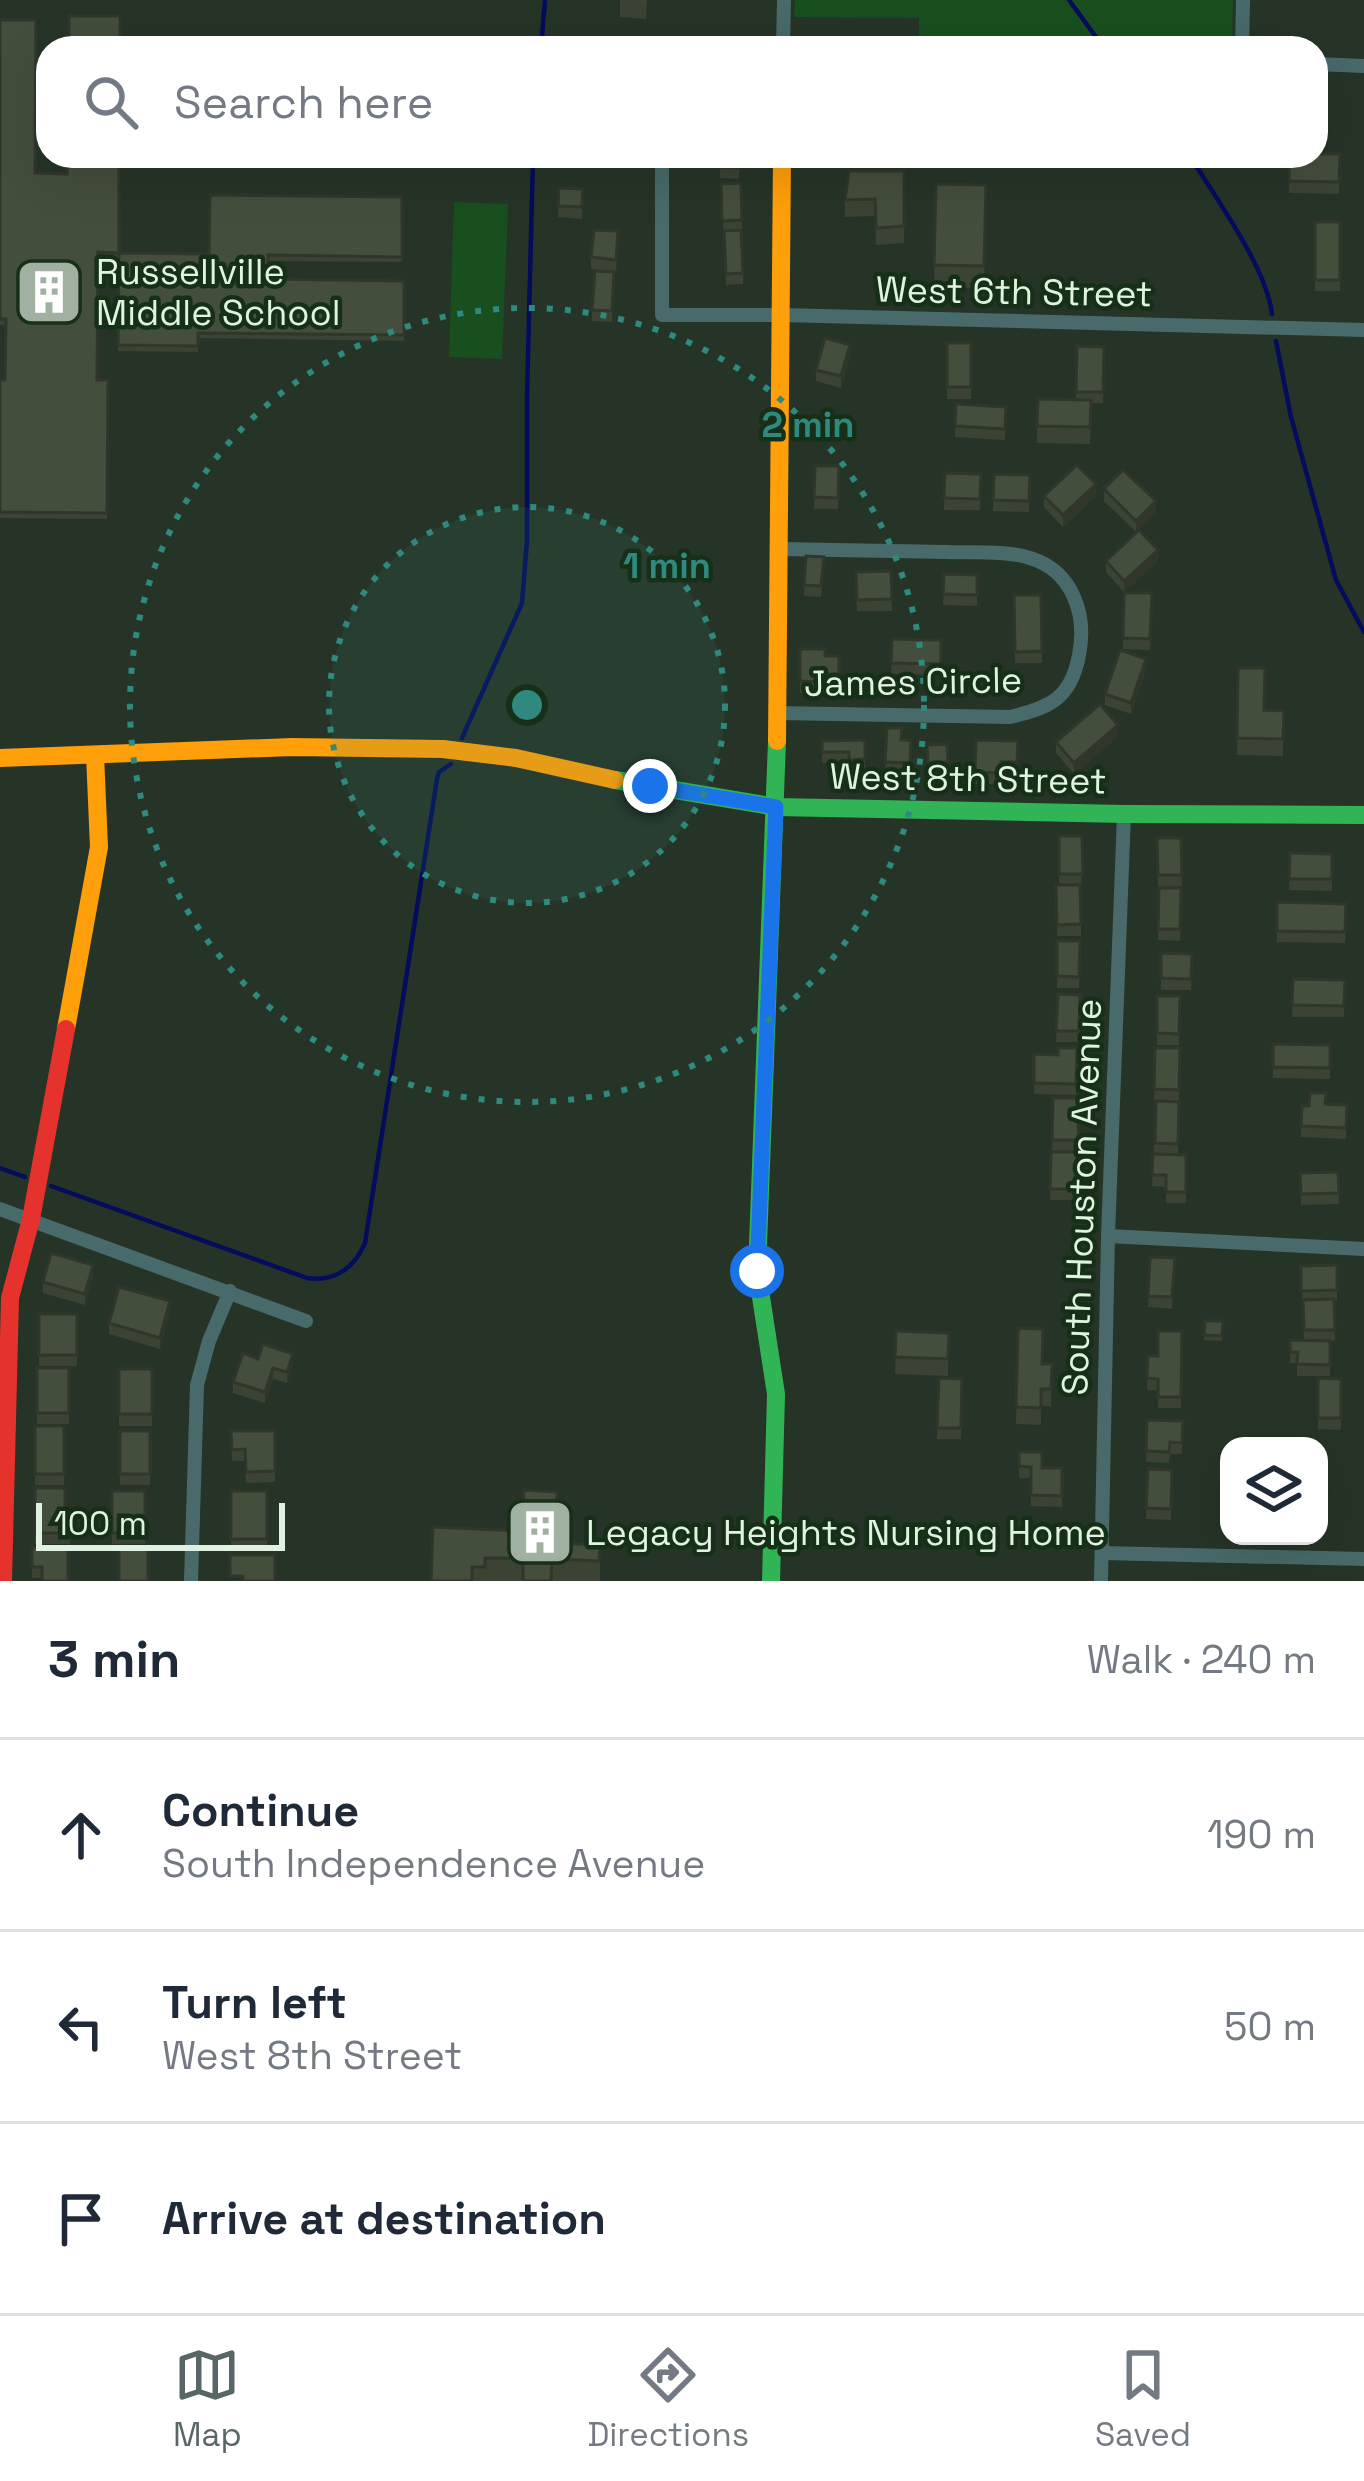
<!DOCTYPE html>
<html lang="en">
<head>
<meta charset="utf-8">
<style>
	:root { --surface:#fff; --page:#f6f6f7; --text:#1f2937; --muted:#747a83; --line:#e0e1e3; --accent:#596667 }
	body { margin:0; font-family:"Space Grotesk",sans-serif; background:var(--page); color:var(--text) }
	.controls { position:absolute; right:36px; bottom:36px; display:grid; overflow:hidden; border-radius:24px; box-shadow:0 12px 48px #0002 }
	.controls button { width:108px; height:108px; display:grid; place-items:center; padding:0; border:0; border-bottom:3px solid var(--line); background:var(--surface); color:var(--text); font:60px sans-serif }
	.scale { position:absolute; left:36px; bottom:30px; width:249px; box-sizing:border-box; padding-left:12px; border:6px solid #e2f2e2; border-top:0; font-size:33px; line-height:42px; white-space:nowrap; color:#e2f2e2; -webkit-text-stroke:9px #163017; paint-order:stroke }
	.stop { position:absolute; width:36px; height:36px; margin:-27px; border:9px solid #1a73e8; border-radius:50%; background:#fff }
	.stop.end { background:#1a73e8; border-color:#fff; box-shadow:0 3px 12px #0008 }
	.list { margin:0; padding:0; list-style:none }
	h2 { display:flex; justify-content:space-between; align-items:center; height:156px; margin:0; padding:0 48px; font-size:51px }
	h2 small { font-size:39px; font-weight:400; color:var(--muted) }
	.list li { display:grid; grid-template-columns:78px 1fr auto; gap:36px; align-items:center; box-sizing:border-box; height:192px; padding:0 48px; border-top:3px solid var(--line) }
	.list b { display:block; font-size:45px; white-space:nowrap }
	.list p { margin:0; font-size:39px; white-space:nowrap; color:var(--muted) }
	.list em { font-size:39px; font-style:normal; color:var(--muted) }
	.icon { flex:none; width:66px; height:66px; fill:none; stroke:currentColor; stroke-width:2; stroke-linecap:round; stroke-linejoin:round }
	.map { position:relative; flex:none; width:1364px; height:1581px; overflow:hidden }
	.search { position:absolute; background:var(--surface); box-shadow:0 12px 48px #0002; left:36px; right:36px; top:36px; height:132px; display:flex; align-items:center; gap:30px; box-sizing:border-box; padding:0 42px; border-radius:36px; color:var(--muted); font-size:45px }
	.sheet { height:732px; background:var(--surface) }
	nav { display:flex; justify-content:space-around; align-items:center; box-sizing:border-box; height:168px; border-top:3px solid var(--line); background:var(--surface); font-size:33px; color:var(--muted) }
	nav a { display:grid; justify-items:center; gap:6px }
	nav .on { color:var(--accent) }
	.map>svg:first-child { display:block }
	.green { fill:#194f1f }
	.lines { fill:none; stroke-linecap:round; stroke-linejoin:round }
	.stream { stroke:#040c5c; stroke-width:4.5 }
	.street { stroke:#486a6a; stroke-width:14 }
	.fast { stroke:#30b455; stroke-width:18 }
	.slow { stroke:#ff9f0a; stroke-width:18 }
	.jam { stroke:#e5322d; stroke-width:18 }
	.wall { fill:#3a4334 }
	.shaded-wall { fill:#30372a }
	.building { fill:#444e3c; stroke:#30372a; stroke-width:3 }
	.route { stroke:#1a73e8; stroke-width:15 }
	.ring { fill:none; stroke:#2f897f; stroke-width:6; stroke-dasharray:6 12 }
	.labels { text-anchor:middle; stroke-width:9; stroke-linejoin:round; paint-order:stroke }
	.poi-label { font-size:36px; fill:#e2f2e2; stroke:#163017; text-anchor:start }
	.street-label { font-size:36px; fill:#e2f2e2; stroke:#163017 }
	.centre { fill:#2f897f; stroke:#163017; stroke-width:6 }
	.ring-label { font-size:36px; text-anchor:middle; font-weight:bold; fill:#2f897f; stroke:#163017; stroke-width:9; stroke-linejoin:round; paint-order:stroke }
</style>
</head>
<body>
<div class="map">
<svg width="1364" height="1581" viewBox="0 0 1364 1581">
	<rect width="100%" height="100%" fill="#263427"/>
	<g class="green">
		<polygon points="795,0 1233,0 1232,48 919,48 919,18 794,17"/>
		<polygon points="454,202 508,204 502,359 449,357"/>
	</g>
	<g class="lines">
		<g class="stream">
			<polyline points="1069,0 1104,48"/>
			<polyline points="541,48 545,0"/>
			<path d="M1190 156C1215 197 1267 268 1272 314"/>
			<polyline points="1276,341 1291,417 1336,580 1364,632"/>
			<polyline points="462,738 522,603 527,541 527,397 533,156"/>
			<polyline points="0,1168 25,1177"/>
			<path d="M51 1186 307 1278C335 1282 354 1268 365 1243L437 779 439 772 451 764"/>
		</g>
		<g class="street">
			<polyline points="783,48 784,0"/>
			<polyline points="1242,48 1243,0"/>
			<polyline points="1316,64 1364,66"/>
			<polyline points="662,156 662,315 781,315 1364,330"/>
			<path d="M776 713 1010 717C1049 708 1071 699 1079 655 1087 615 1073 571 1030 558 1005 550 973 553 946 552 891 551 835 550 779 549"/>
			<polyline points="0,1209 306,1321"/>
			<polyline points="1108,1236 1364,1249"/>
			<polyline points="1102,1553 1364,1559"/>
			<polyline points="191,1581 197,1385 209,1341 230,1291"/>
			<polyline points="1101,1581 1108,1236 1124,814"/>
		</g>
		<g class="fast">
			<polyline points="615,780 776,807 1124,814 1364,815"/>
			<polyline points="771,1581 776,1394 757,1271 777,741"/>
		</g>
		<g class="slow">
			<polyline points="777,741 782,156"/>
			<polyline points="0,758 292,747 443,749 516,758 615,780"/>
			<polyline points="66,1029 99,847 95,755"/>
		</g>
		<polyline class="jam" points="3,1581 10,1298 31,1219 66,1029"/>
	</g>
	<g class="wall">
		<polygon points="620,0 647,0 646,19 620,17"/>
		<polygon points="0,20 35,173 119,253 209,254 402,197 402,262 268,261 268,279 404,281 404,341 198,338 198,352 118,351 119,258 98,258 97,380 108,380 107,519 0,518 0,380 5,380 6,325 0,325"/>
		<polygon points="1340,154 1339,194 1289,193 1289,156"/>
		<polygon points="697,156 713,156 712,163 697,162"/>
		<polygon points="720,156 740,156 739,179 720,178"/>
		<polygon points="828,156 854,156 854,167 828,166"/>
		<polygon points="904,171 904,243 876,245 875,216 845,217 845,200"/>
		<polygon points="721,184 742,220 743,284 726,285"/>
		<polygon points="936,184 986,185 984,288 934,287"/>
		<polygon points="559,188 583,189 582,219 558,217"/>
		<rect x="1315" y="222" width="25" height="69"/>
		<polygon points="618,242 616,272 591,269 591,257"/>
		<polygon points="614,272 612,322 592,321 592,310"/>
		<rect x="947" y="343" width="24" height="56"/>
		<polygon points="1077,346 1104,347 1103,403 1091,403 1090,444 1037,443 1037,426 1076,400"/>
		<polygon points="850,356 841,388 816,381 816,370"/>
		<polygon points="956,404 1006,407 1005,440 955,437"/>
		<polygon points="815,466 839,466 838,509 814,509"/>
		<polygon points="945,473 981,474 980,510 944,510"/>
		<polygon points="994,474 1030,475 1029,512 993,511"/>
		<polygon points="1104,489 1156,512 1136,532 1104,501"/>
		<polygon points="1044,496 1096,496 1063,527 1044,507"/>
		<polygon points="806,556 824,569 821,597 804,596"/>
		<polygon points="1106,561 1158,561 1124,592 1106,572"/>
		<polygon points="891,571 892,611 857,611 856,572"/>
		<polygon points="944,574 977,575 977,606 943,605"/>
		<polygon points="1124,593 1152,593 1150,650 1123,649"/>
		<polygon points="1014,595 1041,595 1042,663 1015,663"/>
		<polygon points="892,639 941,640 941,675 891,674"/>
		<polygon points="800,649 825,656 839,656 839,685 824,685 821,693 800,693"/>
		<polygon points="1238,668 1264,710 1284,711 1283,756 1237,755"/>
		<polygon points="1146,670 1131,714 1105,705 1105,694"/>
		<polygon points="887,728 902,740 911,740 910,774 885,773"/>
		<polygon points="1118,736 1074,774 1056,753 1056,742"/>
		<polygon points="865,740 865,771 849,771 849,763 822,763 822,741"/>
		<polygon points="976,740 1018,741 1017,773 1001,773 1001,784 975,784"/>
		<polygon points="947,744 948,773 928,774 927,745"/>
		<polygon points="1059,836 1082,836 1081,936 1057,936 1056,885 1059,885"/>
		<polygon points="1157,838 1181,838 1182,886 1158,887"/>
		<polygon points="1290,853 1332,854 1332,891 1289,890"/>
		<polygon points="1159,888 1181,888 1180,941 1158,940"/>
		<polygon points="1277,902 1346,904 1345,943 1277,942"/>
		<polygon points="1057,941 1080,941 1079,988 1057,988"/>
		<polygon points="1161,953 1192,954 1191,990 1161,990"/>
		<polygon points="1293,979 1345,980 1344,1017 1292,1017"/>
		<polygon points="1058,994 1080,995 1079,1042 1056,1042"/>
		<polygon points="1157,996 1180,996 1179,1045 1157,1045"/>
		<polygon points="1273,1044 1330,1045 1330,1079 1273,1078"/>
		<polygon points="1077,1048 1076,1095 1034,1094 1034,1054 1058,1055"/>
		<polygon points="1155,1048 1180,1048 1179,1101 1154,1101"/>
		<polygon points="1053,1098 1079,1098 1078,1151 1052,1151"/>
		<polygon points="1156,1101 1179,1102 1178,1154 1186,1155 1186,1203 1166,1203 1166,1187 1152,1186"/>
		<polygon points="1325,1104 1347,1105 1346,1139 1301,1137 1301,1126"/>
		<polygon points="1051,1152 1077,1152 1076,1200 1050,1200"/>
		<polygon points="1338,1172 1339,1204 1301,1205 1300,1173"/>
		<polygon points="1150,1257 1175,1258 1172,1309 1148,1307"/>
		<polygon points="1337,1265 1337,1301 1334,1301 1335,1341 1330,1341 1330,1376 1297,1376 1297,1363 1290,1363 1290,1340 1304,1341 1301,1266"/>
		<polygon points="93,1276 85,1305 43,1293 43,1282"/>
		<polygon points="170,1312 160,1349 109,1334 109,1323"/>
		<rect x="39" y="1314" width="38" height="52"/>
		<polygon points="1205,1321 1223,1321 1222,1341 1204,1340"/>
		<polygon points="1018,1328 1043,1364 1052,1364 1051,1406 1041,1406 1041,1425 1016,1424"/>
		<polygon points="896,1331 949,1333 948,1376 895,1374"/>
		<polygon points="1182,1331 1181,1408 1158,1408 1158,1390 1147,1390 1148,1356 1158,1356"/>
		<polygon points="258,1359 293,1365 287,1383 273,1379 265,1403 233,1393 233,1382"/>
		<rect x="37" y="1368" width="32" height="56"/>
		<rect x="119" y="1369" width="33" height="57"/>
		<polygon points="939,1378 962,1379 961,1439 937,1439"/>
		<polygon points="1318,1378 1341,1379 1341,1430 1318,1429"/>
		<polygon points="1147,1420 1183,1421 1182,1454 1170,1454 1169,1463 1146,1462"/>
		<rect x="35" y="1426" width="29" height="59"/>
		<rect x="120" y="1431" width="30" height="54"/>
		<polygon points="231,1431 275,1431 275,1482 246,1483 245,1461 232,1461"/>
		<polygon points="1019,1452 1042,1468 1062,1468 1062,1507 1031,1506 1031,1478 1019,1478"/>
		<polygon points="1148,1469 1172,1470 1171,1520 1146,1519"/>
		<polygon points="35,1488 65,1510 70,1510 70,1544 35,1544"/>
		<rect x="112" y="1491" width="33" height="53"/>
		<rect x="231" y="1491" width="36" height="59"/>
		<polygon points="557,1514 556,1543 600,1545 600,1581 431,1581"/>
		<polygon points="32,1547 68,1547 42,1578 32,1578"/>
	</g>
	<g class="shaded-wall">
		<polygon points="850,345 850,356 841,388 841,376"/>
		<polygon points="1096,484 1096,496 1063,527 1063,515"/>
		<polygon points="1156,501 1156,512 1136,532 1136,521"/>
		<polygon points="1158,550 1158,561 1124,592 1124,581"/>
		<polygon points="1146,659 1146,670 1131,714 1131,703"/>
		<polygon points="1118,725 1118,736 1074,774 1074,763"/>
		<polygon points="93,1265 93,1276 85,1305 85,1294"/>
		<polygon points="170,1301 170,1312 160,1349 160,1338"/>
		<polygon points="293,1354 293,1365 287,1383 287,1372"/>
		<polygon points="273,1368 273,1379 265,1403 265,1392"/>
	</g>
	<g class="building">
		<rect x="69" y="16" width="51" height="32"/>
		<polygon points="0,20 36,20 35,173 67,174 68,156 119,156 119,253 209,254 210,195 402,197 402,257 268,255 268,279 404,281 404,335 198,333 198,346 118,345 119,253 98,252 97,380 108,380 107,513 0,512 0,380 5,380 6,319 0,319"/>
		<polygon points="857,37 857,48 839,48 839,38"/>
		<polygon points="1316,154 1340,154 1339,182 1289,181 1289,156 1316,156"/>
		<polygon points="720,156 739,156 739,168 720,167"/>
		<polygon points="849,171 904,171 904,226 876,228 875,199 845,200"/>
		<polygon points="741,183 742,220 722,221 721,184"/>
		<polygon points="936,184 986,185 984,266 934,265"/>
		<polygon points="559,188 583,189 582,207 558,206"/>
		<rect x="1315" y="222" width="25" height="58"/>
		<polygon points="594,230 618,231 616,260 591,257"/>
		<polygon points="741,230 743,273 726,274 724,231"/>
		<polygon points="595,271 614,272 612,311 592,310"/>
		<polygon points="825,338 850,345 841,376 816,370"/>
		<rect x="947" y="343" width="24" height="44"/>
		<polygon points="1077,346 1104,347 1103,392 1076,392"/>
		<polygon points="1038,399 1091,400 1090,427 1037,426"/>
		<polygon points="956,404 1006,407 1005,429 955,426"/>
		<polygon points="1077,465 1096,484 1063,515 1044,496"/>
		<polygon points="815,466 839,466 838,498 814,497"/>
		<polygon points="1123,470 1156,501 1136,521 1104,489"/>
		<polygon points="945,473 981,474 980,499 944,498"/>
		<polygon points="994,474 1030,475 1029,501 993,500"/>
		<polygon points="1139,530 1158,550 1124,581 1106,561"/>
		<polygon points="806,556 824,557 821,586 804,585"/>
		<polygon points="891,571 892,599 857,600 856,572"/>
		<polygon points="944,574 977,575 977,595 943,594"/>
		<polygon points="1124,593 1152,593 1150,639 1123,638"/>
		<polygon points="1014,595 1041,595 1042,651 1015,652"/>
		<polygon points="892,639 941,640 941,664 891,663"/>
		<polygon points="800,649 825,649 825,656 839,656 839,674 824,674 821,682 800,681"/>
		<polygon points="1120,650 1146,659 1131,703 1105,694"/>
		<polygon points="1238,668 1265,668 1264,710 1284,711 1283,739 1237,738"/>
		<polygon points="1100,704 1118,725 1074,763 1056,742"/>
		<polygon points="887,728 902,728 901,740 911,740 910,763 885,762"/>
		<polygon points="865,740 865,759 849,760 849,752 822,752 822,741"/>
		<polygon points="976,740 1018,741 1017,762 1001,762 1001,773 975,772"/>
		<polygon points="947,744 948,762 928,763 927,745"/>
		<polygon points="1059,836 1082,836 1083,874 1059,874"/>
		<polygon points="1157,838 1181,838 1182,875 1158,875"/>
		<polygon points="1290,853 1332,854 1332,879 1289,879"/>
		<polygon points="1056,885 1080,885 1081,924 1057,925"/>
		<polygon points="1159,888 1181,888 1180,929 1158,929"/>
		<polygon points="1277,902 1346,904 1345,932 1277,931"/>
		<polygon points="1057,941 1080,941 1079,977 1057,976"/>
		<polygon points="1161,953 1192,954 1191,979 1161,978"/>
		<polygon points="1293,979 1345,980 1344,1006 1292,1005"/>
		<polygon points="1058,994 1080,995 1079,1031 1056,1031"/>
		<polygon points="1157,996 1180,996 1179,1034 1157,1033"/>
		<polygon points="1273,1044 1330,1045 1330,1068 1273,1067"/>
		<polygon points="1058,1048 1077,1048 1076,1084 1034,1083 1034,1054 1058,1055"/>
		<polygon points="1155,1048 1180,1048 1179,1090 1154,1089"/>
		<polygon points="1310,1093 1326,1093 1325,1104 1347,1105 1346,1128 1301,1126 1302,1106 1309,1106"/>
		<polygon points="1053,1098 1079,1098 1078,1140 1052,1140"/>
		<polygon points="1156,1101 1179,1102 1178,1144 1155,1143"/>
		<polygon points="1051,1152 1077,1152 1076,1189 1050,1189"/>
		<polygon points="1153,1154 1186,1155 1186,1192 1166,1192 1166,1175 1152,1175"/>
		<polygon points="1338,1172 1339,1193 1301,1194 1300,1173"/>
		<polygon points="51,1253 93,1265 85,1294 43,1282"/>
		<polygon points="1150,1257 1175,1258 1172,1297 1148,1296"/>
		<polygon points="1337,1265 1337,1290 1301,1291 1301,1266"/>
		<polygon points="119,1287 170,1301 160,1338 109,1323"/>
		<polygon points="1334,1299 1335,1330 1304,1330 1303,1300"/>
		<rect x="39" y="1314" width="38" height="41"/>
		<polygon points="1205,1321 1223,1321 1222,1336 1204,1335"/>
		<polygon points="1018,1328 1043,1329 1042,1364 1052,1364 1051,1389 1041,1389 1041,1408 1016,1407"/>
		<polygon points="896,1331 949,1333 948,1359 895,1357"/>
		<polygon points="1158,1331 1182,1331 1181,1397 1158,1397 1158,1379 1147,1378 1148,1356 1158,1356"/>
		<polygon points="1290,1340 1330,1341 1330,1365 1297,1364 1298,1352 1290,1352"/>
		<polygon points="263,1344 293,1354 287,1372 273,1368 265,1392 233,1382 243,1353 258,1359"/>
		<rect x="37" y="1368" width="32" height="45"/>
		<rect x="119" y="1369" width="33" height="45"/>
		<polygon points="939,1378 962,1379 961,1428 937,1428"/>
		<polygon points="1318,1378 1341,1379 1341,1418 1318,1418"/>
		<polygon points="1147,1420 1183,1421 1182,1443 1170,1442 1169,1452 1146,1451"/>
		<rect x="35" y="1426" width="29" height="48"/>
		<rect x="120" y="1431" width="30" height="43"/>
		<polygon points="231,1431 275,1431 275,1471 246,1472 245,1449 232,1450"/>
		<polygon points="1019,1452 1042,1452 1042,1468 1062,1468 1062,1496 1031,1495 1031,1467 1019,1466"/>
		<polygon points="1148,1469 1172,1470 1171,1509 1146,1508"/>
		<polygon points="35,1488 65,1488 65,1510 70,1510 70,1533 35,1533"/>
		<polygon points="524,1490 557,1492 555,1543 600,1545 599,1561 552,1559 551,1581 523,1581 523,1558 485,1558 485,1567 472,1567 472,1581 431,1581 433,1527 522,1531"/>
		<rect x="112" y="1491" width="33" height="42"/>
		<rect x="231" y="1491" width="36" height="48"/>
		<polygon points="32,1547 68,1547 68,1581 42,1581 42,1567 32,1567"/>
		<rect x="119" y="1547" width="29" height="34"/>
		<polygon points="230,1555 275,1555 275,1581 243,1581 243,1576 230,1576"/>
	</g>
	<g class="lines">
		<polyline class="route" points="650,786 776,807 757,1271"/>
	</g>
	<circle cx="527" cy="705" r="198" fill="#2f897f" fill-opacity=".12"/>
	<g class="ring">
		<circle cx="527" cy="705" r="198"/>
		<circle cx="527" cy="705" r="397"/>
	</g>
	<defs>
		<symbol id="building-square" viewBox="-11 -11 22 22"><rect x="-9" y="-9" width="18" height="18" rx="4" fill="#a0b0a1" stroke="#163017"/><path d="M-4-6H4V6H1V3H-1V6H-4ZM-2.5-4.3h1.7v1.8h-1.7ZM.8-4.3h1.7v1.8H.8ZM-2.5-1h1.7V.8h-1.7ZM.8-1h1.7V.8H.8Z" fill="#fff"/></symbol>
	</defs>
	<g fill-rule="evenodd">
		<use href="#building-square" x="11" y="254" width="76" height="76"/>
		<use href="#building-square" x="502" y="1494" width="76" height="76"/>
	</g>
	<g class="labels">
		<g class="poi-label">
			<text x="96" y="284">Russellville<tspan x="96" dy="41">Middle School</tspan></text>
			<text x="586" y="1545">Legacy Heights Nursing Home</text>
		</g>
		<g class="street-label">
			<text transform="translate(1014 291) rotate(1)" y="13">West 6th Street</text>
			<text transform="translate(913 681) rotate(-1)" y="13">James Circle</text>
			<text transform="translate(968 778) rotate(1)" y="13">West 8th Street</text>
			<text transform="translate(1081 1197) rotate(-88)" y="13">South Houston Avenue</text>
		</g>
	</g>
	<circle cx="527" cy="705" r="18" class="centre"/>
	<g class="ring-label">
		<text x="808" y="437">2 min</text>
		<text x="667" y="578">1 min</text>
	</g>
</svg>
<div class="controls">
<button><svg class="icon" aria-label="layers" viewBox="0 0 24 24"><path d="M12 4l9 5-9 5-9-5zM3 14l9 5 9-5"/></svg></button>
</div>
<div class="scale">100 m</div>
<div class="stop" style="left:757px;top:1271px"></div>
<div class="stop end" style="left:650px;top:786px"></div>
<div class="search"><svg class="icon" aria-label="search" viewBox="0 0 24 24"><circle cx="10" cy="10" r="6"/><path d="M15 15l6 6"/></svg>Search here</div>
</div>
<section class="sheet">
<h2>3 min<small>Walk · 240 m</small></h2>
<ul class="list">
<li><svg class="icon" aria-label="ahead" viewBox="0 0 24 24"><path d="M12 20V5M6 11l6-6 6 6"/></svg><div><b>Continue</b><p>South Independence Avenue</p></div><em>190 m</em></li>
<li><svg class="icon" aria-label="left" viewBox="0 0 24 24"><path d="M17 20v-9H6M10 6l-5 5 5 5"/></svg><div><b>Turn left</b><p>West 8th Street</p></div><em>50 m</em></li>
<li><svg class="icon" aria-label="arrive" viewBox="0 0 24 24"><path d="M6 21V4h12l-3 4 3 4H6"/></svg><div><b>Arrive at destination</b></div></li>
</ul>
</section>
<nav>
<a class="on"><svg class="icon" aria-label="map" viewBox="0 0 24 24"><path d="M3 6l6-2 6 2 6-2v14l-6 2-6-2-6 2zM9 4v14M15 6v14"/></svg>Map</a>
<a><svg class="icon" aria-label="directions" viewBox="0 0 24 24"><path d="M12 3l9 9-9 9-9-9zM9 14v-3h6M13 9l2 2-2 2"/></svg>Directions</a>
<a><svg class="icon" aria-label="saved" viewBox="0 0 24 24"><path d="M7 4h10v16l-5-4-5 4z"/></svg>Saved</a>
</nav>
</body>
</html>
